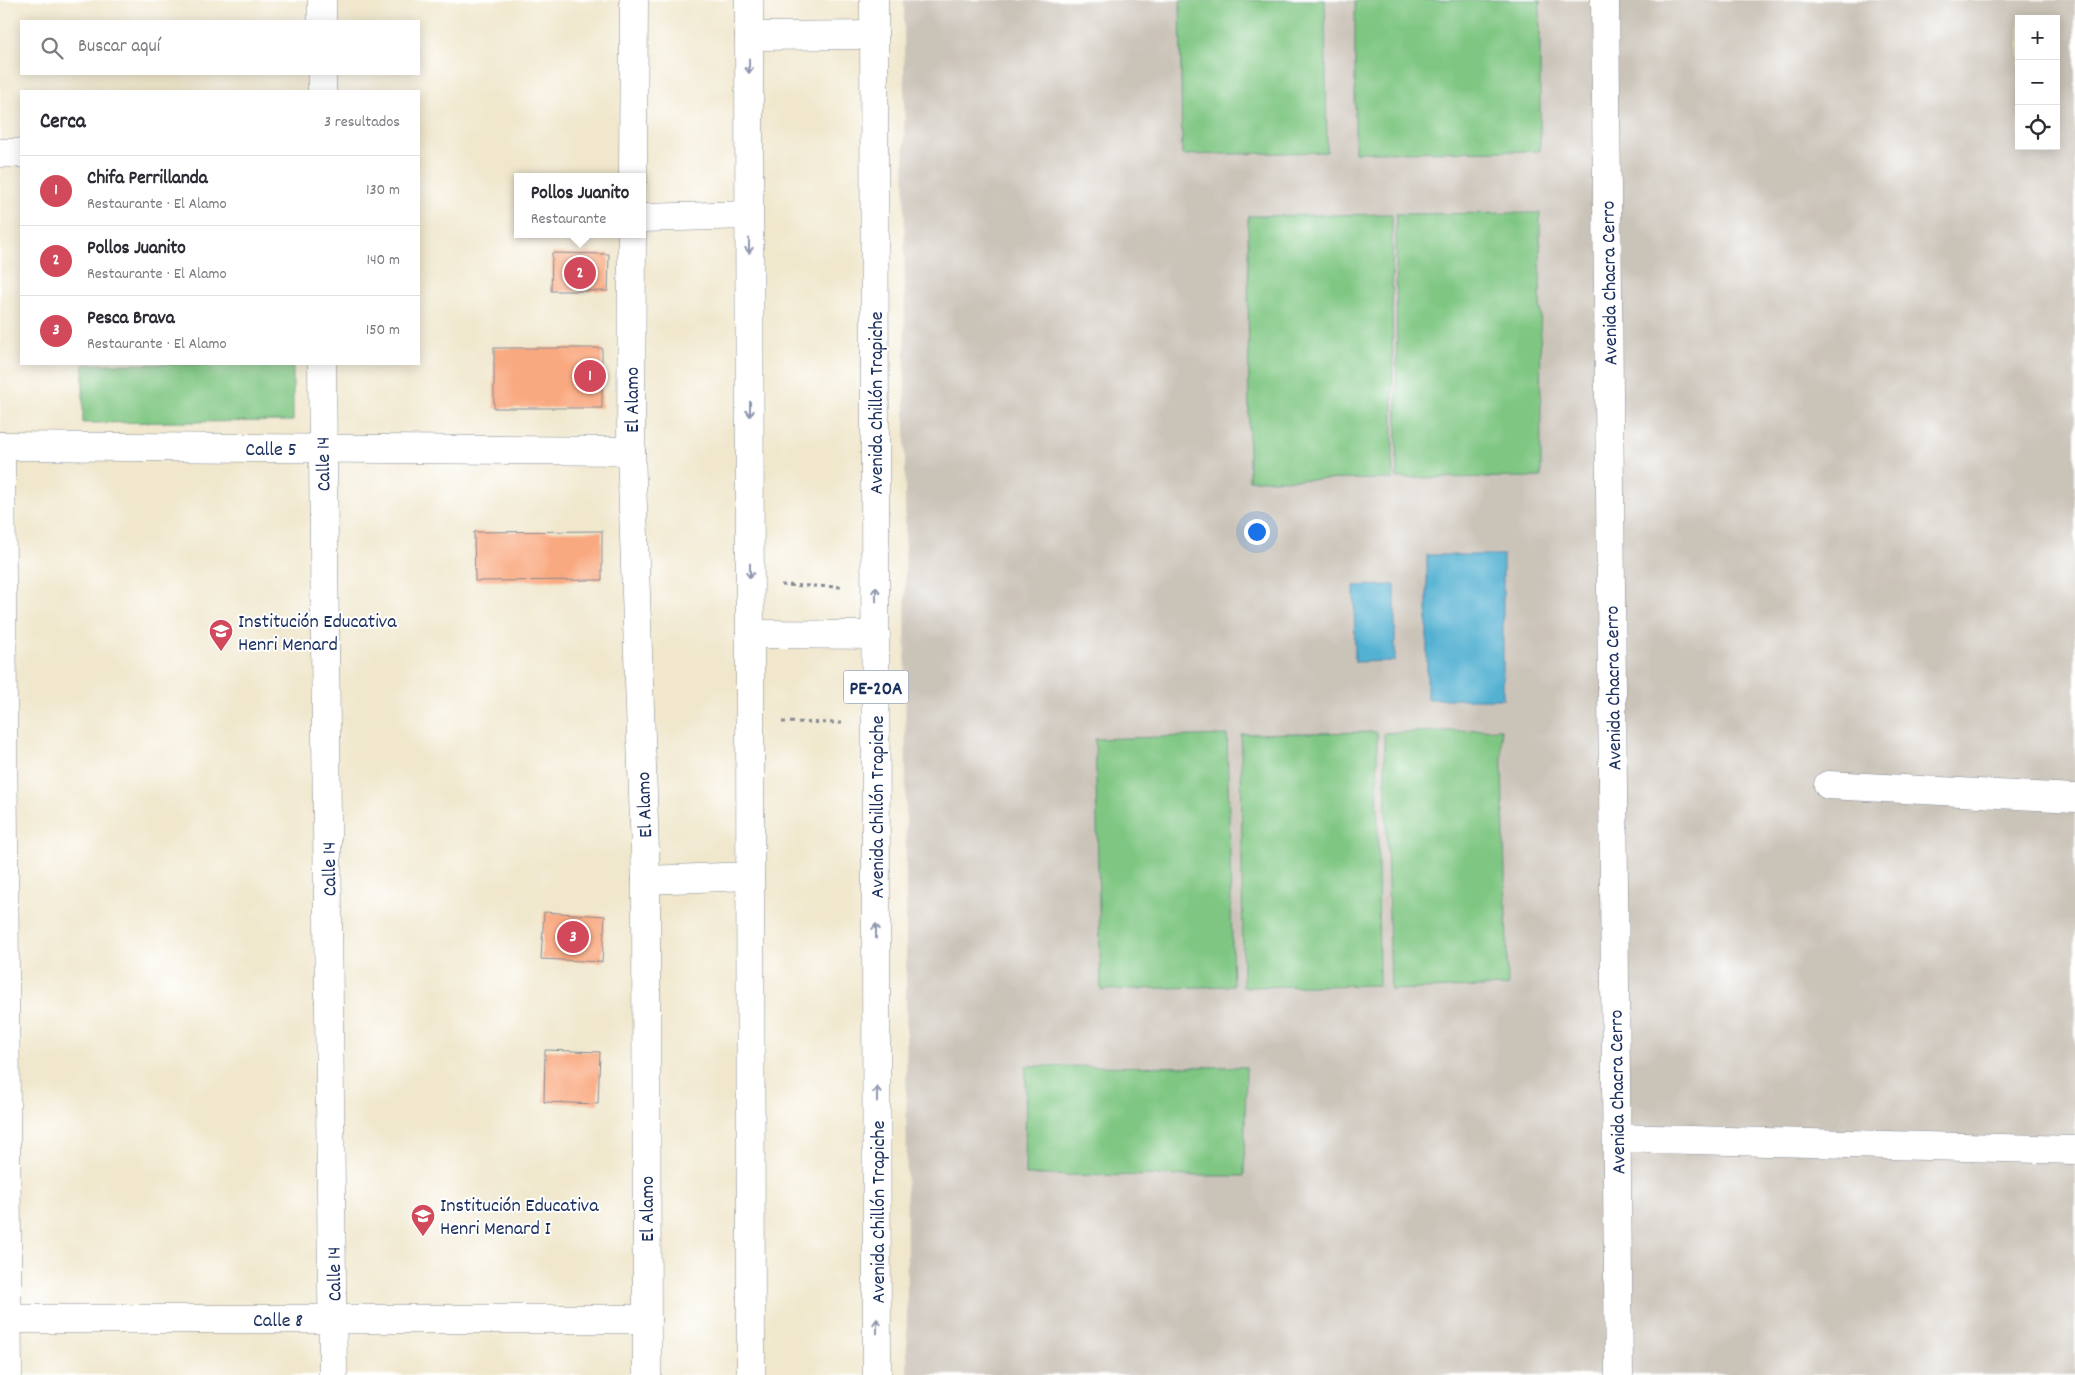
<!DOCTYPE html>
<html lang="es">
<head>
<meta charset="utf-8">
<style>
	:root { --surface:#fff; --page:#f7f7f7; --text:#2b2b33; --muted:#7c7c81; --line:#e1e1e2; --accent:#d1495b }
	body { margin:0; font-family:Dekko,sans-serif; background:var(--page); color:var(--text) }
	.controls { position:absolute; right:15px; top:15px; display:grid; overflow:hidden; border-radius:0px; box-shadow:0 2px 12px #0003 }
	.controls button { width:45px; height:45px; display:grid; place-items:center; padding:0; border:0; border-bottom:1px solid var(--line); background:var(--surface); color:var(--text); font:25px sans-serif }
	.you { position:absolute; left:1256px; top:531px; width:18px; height:18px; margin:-12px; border:4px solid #fff; border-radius:50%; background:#1a73e8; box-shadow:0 0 0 8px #1a73e833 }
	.badge { display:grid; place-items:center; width:32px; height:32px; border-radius:50%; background:var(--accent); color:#fff; font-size:16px; font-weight:700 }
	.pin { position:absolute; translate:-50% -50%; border:2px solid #fff; box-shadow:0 1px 5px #0006 }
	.popup { position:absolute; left:514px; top:173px; width:132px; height:65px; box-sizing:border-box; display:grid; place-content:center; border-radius:0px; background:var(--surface); filter:drop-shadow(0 1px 4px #0005); font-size:16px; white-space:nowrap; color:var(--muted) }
	.popup b { font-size:19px; color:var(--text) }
	.popup::after { content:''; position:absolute; left:50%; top:100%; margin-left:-10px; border:10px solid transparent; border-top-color:var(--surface) }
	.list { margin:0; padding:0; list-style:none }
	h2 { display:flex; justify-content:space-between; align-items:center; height:65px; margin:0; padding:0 20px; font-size:21px }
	h2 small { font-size:16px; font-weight:400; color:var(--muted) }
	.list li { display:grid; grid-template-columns:32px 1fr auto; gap:15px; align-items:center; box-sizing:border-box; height:70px; padding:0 20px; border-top:1px solid var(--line) }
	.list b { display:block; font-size:19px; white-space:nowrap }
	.list p { margin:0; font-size:16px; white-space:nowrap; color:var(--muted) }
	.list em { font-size:16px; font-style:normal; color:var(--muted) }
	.icon { flex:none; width:28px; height:28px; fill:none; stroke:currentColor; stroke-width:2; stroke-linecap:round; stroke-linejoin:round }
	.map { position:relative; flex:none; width:2075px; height:1375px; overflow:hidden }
	.search { position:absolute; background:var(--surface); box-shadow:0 2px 12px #0003; left:20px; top:20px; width:400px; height:55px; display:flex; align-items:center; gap:12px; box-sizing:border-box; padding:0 18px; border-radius:0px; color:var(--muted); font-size:19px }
	.panel { position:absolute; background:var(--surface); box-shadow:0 2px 12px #0003; left:20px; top:90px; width:400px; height:275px; border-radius:0px }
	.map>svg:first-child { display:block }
	.industrial { fill:#cac3b8; fill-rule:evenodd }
	.green { fill:#7ec681; stroke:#4c7a70 }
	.water { fill:#53b1d1; stroke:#377098 }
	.building { fill:#f9a980 }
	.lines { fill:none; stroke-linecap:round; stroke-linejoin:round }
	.minor-casing { stroke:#868b95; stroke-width:29 }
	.major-casing { stroke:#868b95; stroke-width:29 }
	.path { stroke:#868b95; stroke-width:3; stroke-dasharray:4 4; stroke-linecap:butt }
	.minor { stroke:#fff; stroke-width:28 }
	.major { stroke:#fff; stroke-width:28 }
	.oneway { stroke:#8d97ae }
	.labels { text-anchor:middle; stroke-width:4; stroke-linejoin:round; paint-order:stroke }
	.shield { fill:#fff; stroke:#5f6d8e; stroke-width:1 }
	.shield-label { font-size:19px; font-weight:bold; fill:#1b2f5e }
	.street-label { font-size:20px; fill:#1b2f5e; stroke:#fff }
	.poi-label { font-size:20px; fill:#1b2f5e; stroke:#fff; text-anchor:start }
</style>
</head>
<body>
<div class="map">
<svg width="2075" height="1375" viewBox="0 0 2075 1375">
	<rect width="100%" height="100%" fill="#fff"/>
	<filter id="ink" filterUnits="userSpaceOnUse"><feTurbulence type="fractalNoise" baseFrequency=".02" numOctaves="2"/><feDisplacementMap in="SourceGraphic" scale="10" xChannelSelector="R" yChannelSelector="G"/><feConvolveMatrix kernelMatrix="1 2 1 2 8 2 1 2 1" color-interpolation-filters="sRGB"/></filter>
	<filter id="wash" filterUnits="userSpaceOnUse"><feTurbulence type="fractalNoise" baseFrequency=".0096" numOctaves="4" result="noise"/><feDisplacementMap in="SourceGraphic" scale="20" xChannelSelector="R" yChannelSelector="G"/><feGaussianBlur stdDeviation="1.12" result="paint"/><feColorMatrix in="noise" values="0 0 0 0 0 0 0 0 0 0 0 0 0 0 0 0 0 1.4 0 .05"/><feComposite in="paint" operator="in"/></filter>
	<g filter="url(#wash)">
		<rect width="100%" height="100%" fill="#f0e7cc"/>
		<path class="industrial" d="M904 0H2075V1375H907ZM2019 19H2056V146H2019Z"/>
		<g class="green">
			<polygon points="1180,0 1325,0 1327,152 1182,155"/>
			<polygon points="1355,0 1540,0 1540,151 1355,152"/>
			<polygon points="1540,213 1541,477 1397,478 1396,214"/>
			<polygon points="1392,214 1393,479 1249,480 1248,216"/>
			<polygon points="83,364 293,364 293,421 83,423"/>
			<polygon points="1501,729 1508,986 1391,990 1384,733"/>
			<polygon points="1377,732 1379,985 1243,987 1241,734"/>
			<polygon points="1227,735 1233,986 1101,990 1095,739"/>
			<polygon points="1026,1066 1246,1067 1244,1176 1025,1175"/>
		</g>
		<g class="water">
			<rect x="1427" y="555" width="76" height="144"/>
			<polygon points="1395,585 1395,661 1355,662 1354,586"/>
		</g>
		<g id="blocks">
			<g class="building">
				<polygon points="552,253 609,254 608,291 551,291"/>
				<rect x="494" y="348" width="108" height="60"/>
				<polygon points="602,531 602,580 475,581 474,532"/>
				<polygon points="544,912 605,916 602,962 541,959"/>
				<polygon points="545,1050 600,1052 598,1104 544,1102"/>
			</g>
		</g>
	</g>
	<g filter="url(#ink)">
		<use href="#blocks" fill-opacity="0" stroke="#868b95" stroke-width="1"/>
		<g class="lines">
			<defs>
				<g id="minor">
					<polyline points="1605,0 1619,1375"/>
					<polyline points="322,21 322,0"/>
					<polyline points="322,91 322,74"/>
					<polyline points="0,153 21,153"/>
					<polyline points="633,177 634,0"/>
					<polyline points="632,234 631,451 646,880 647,1375"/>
					<polyline points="322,364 333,1375"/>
					<polyline points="0,446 631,451"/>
					<polyline points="1,446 8,1375"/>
					<polyline points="1828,785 2075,798"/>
					<polyline points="1617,1138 2075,1150"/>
					<polyline points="0,1319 647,1319"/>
				</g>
				<g id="major">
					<polyline points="749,0 751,1375"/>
					<polyline points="874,0 877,1375"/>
					<polyline points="749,36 874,35"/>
					<polyline points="642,218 749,215"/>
					<polyline points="750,634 876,635"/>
					<polyline points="646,880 750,876"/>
				</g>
			</defs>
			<use href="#minor" class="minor-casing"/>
			<use href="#major" class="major-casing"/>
			<g class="path">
				<polyline points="781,585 842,587"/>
				<polyline points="782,722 843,723"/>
			</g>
			<use href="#minor" class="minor"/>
			<use href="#major" class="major"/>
		</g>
		<defs><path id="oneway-shaft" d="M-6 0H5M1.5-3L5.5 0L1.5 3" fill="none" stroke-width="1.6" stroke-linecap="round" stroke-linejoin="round" transform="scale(1.25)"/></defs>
		<g class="oneway">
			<use href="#oneway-shaft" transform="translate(749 66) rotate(90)"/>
			<use href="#oneway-shaft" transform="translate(749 246) rotate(90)"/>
			<use href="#oneway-shaft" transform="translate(750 409) rotate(90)"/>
			<use href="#oneway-shaft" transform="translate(750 571) rotate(90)"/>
			<use href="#oneway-shaft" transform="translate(876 594) rotate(-91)"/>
			<use href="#oneway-shaft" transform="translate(876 931) rotate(-90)"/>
			<use href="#oneway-shaft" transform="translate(877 1094) rotate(-90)"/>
			<use href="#oneway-shaft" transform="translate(877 1326) rotate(-90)"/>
		</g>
	</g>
	<defs>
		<symbol id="school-pin" viewBox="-11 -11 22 30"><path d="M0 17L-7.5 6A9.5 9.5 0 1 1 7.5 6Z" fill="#d1495b" stroke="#fff"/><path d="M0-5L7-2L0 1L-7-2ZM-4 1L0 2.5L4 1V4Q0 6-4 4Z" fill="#fff"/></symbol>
	</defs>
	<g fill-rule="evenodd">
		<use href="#school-pin" x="207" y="617" width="28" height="38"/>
		<use href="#school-pin" x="409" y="1202" width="28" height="38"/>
	</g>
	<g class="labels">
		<rect class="shield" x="843.5" y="670.5" width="65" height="33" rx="4"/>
		<g class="shield-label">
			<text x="876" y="694">PE-20A</text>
		</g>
		<g class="street-label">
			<text transform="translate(1608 283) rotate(-91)" y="7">Avenida Chacra Cerro</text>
			<text transform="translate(631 400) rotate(-90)" y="7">El Alamo</text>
			<text transform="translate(875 403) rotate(-90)" y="7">Avenida Chillón Trapiche</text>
			<text x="271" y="455">Calle 5</text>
			<text transform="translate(322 464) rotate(-91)" y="7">Calle 14</text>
			<text transform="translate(1612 688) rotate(-91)" y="7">Avenida Chacra Cerro</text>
			<text transform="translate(643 805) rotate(-92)" y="7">El Alamo</text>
			<text transform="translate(876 807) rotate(-90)" y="7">Avenida Chillón Trapiche</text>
			<text transform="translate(328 869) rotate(-91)" y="7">Calle 14</text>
			<text transform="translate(1616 1092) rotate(-91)" y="7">Avenida Chacra Cerro</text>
			<text transform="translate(646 1209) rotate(-90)" y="7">El Alamo</text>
			<text transform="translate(877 1212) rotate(-90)" y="7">Avenida Chillón Trapiche</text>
			<text transform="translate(333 1274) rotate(-91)" y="7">Calle 14</text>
			<text x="278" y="1326">Calle 8</text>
		</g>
		<g class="poi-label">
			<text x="238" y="627">Institución Educativa<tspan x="238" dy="23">Henri Menard</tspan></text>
			<text x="440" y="1211">Institución Educativa<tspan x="440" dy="23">Henri Menard I</tspan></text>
		</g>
	</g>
</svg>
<div class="controls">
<button>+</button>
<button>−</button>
<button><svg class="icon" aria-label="locate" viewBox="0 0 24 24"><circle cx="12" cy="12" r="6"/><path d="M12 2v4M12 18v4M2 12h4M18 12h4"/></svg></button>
</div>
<div class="you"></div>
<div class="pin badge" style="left:590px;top:376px">1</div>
<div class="pin badge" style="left:580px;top:273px">2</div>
<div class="popup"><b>Pollos Juanito</b>Restaurante</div>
<div class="pin badge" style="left:573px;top:937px">3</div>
<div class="search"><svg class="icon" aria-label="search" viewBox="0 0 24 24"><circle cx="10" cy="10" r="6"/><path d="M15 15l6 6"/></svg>Buscar aquí</div>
<section class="panel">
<h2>Cerca<small>3 resultados</small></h2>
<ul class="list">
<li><span class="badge">1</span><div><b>Chifa Perrillanda</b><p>Restaurante · El Alamo</p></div><em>130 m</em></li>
<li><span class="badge">2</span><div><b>Pollos Juanito</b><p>Restaurante · El Alamo</p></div><em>140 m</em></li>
<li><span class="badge">3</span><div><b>Pesca Brava</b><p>Restaurante · El Alamo</p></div><em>150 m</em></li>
</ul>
</section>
</div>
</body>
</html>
